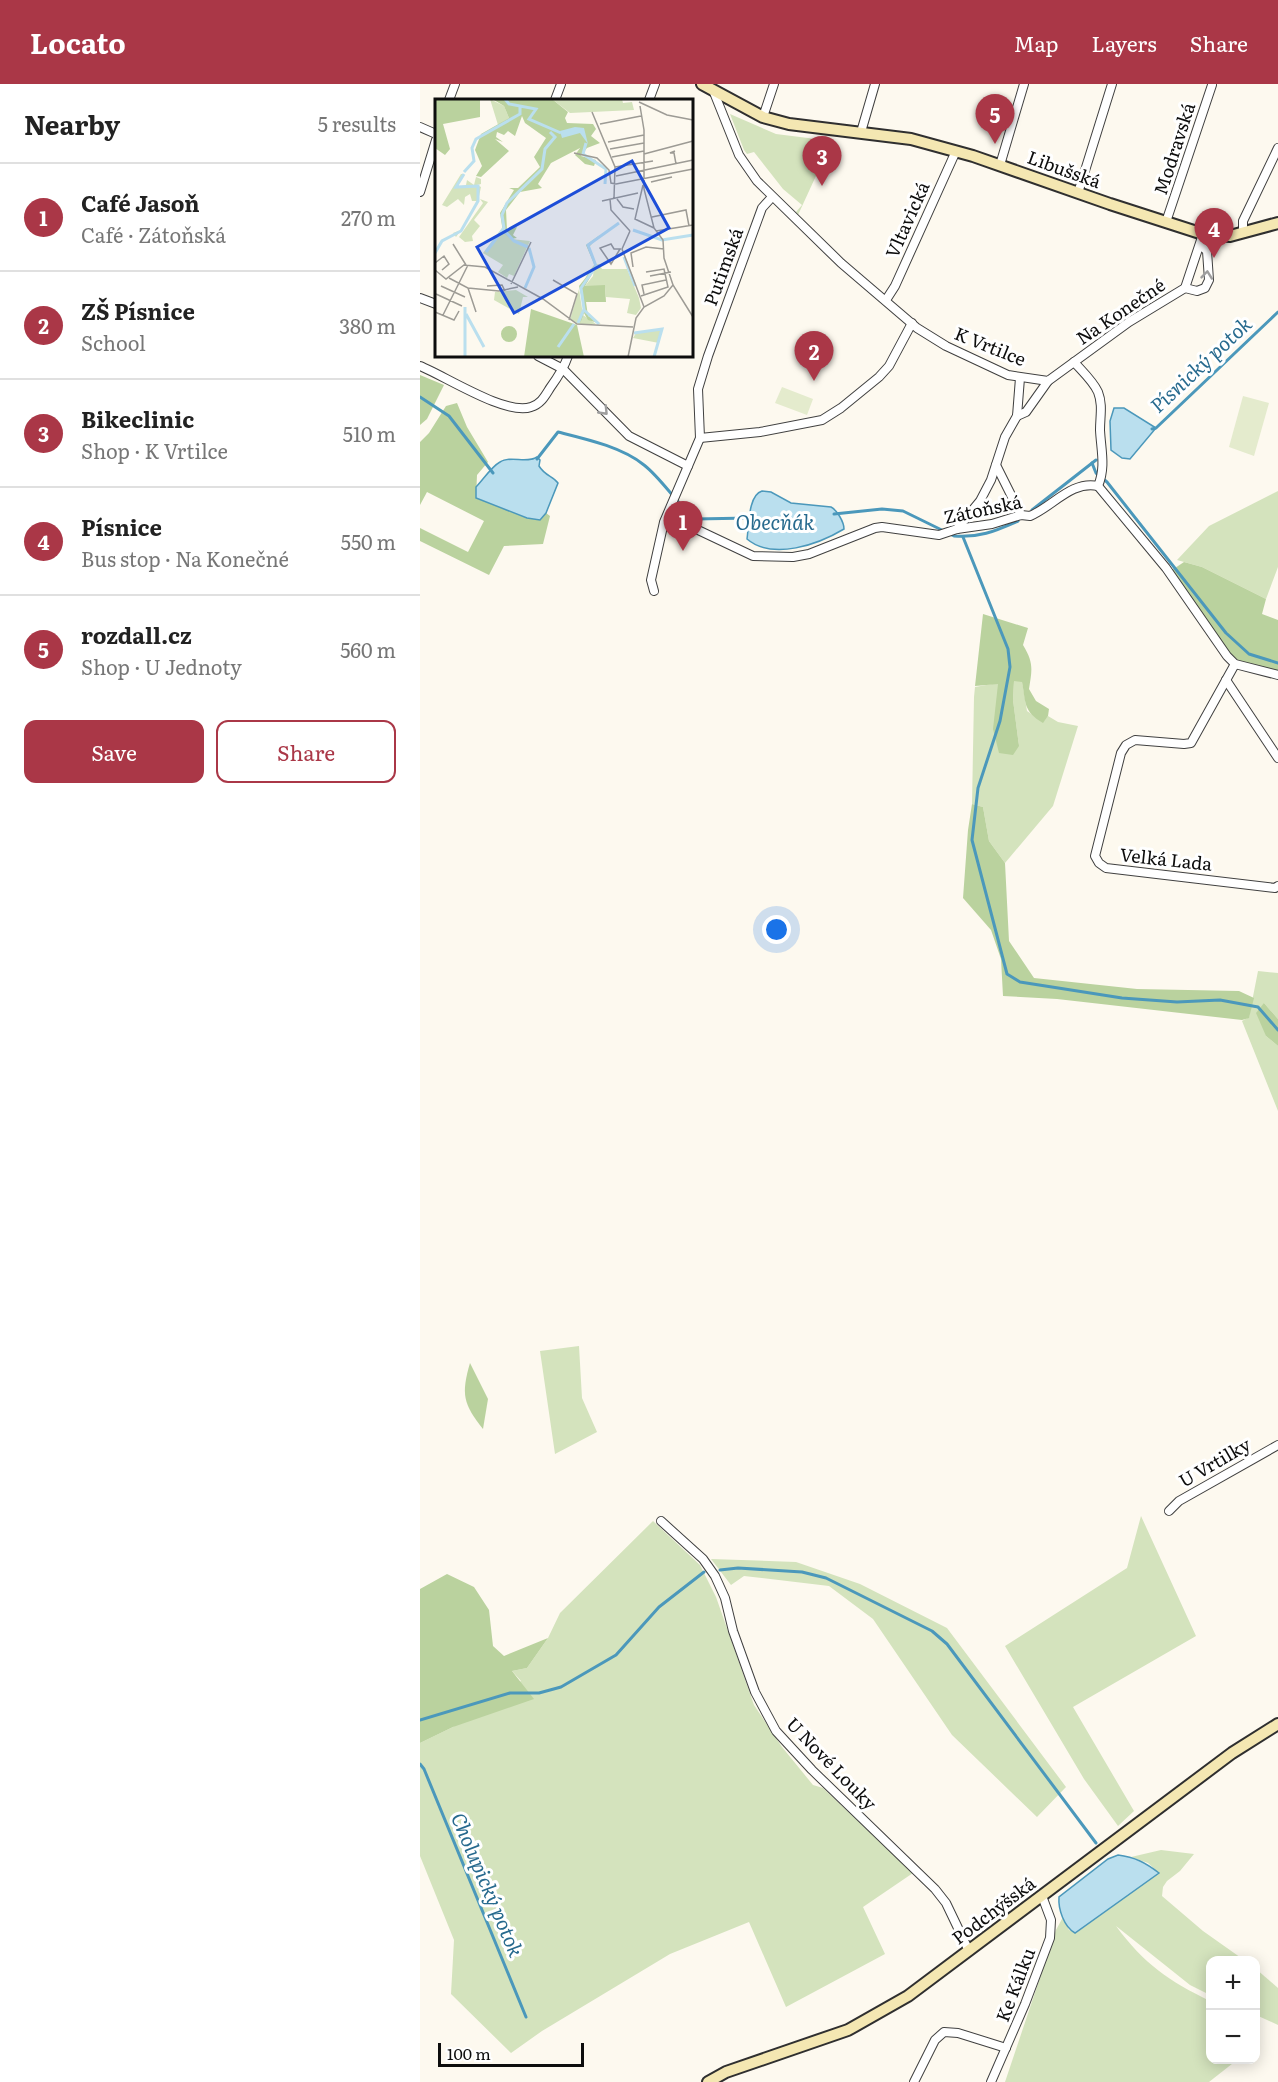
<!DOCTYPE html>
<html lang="en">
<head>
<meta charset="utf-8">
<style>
	:root { --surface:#fff; --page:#f2f2f2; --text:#222; --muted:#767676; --line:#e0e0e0; --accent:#aa3747 }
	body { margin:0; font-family:Literata,serif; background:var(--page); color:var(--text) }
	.controls { position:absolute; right:18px; bottom:18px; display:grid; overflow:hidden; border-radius:12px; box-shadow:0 3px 15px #0003 }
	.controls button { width:54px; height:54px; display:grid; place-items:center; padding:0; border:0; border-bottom:2px solid var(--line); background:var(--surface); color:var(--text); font:30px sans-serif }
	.scale { position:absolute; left:18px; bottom:15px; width:146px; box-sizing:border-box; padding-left:6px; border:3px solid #0d0d0d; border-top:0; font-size:16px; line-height:21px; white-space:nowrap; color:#0d0d0d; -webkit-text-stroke:4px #fff; paint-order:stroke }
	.you { position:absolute; left:357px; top:846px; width:21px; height:21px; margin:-15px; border:4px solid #fff; border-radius:50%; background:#1a73e8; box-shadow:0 0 0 9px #1a73e833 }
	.badge { display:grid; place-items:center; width:39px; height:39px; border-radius:50%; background:var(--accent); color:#fff; font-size:20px; font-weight:700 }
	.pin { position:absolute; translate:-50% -50px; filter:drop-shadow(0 2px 3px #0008) }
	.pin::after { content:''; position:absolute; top:32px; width:21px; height:18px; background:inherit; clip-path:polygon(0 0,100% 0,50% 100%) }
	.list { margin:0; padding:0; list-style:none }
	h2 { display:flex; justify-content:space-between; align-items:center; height:78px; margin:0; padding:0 24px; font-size:26px }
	h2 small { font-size:20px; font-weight:400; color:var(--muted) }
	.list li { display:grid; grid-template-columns:39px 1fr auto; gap:18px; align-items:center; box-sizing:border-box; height:108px; padding:0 24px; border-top:2px solid var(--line) }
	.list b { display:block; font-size:22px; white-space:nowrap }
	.list p { margin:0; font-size:20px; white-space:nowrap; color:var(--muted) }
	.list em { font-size:20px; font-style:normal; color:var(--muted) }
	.actions { display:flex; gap:12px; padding:18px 24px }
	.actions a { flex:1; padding:14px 0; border:2px solid var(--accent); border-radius:12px; text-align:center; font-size:21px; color:var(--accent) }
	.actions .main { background:var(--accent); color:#fff }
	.map { position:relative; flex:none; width:858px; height:1998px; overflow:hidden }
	header { display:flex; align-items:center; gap:36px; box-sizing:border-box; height:84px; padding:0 30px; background:var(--accent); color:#fff }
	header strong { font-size:28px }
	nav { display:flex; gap:33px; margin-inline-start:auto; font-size:21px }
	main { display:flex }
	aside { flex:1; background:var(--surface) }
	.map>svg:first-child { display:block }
	.green { fill:#d4e3bd }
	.forest { fill:#bad29e }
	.pitch { fill:#e4ebcd }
	.water { fill:#badfee; stroke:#4b98bb; stroke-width:1.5 }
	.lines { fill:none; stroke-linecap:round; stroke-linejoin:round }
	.stream { stroke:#4b98bb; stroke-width:3 }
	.street-casing { stroke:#404040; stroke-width:10 }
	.secondary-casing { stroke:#2f2f2f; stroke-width:14 }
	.street { stroke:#fff; stroke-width:8 }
	.secondary { stroke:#f4e7b2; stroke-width:10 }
	.oneway { stroke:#9e9e9e }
	.labels { text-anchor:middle; stroke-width:6; stroke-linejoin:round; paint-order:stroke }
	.street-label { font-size:18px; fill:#0d0d0d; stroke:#fff }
	.water-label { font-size:20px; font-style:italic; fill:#276a8e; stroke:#fff }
	.inset-river { fill:none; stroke:#badfee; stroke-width:3 }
	.inset-road { fill:none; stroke:#9d9b95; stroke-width:1.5 }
	.view { fill:#1d4ed8; fill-opacity:0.15; stroke:#1d4ed8; stroke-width:3 }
	.inset-edge { fill:none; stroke:#0d0d0d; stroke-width:3 }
</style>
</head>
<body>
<header>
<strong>Locato</strong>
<nav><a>Map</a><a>Layers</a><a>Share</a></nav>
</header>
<main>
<aside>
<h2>Nearby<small>5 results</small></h2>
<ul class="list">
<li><span class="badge">1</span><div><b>Café Jasoň</b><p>Café · Zátoňská</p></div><em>270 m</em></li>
<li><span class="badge">2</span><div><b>ZŠ Písnice</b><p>School</p></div><em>380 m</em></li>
<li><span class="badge">3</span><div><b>Bikeclinic</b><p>Shop · K Vrtilce</p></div><em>510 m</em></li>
<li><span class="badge">4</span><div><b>Písnice</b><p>Bus stop · Na Konečné</p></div><em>550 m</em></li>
<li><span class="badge">5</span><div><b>rozdall.cz</b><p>Shop · U Jednoty</p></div><em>560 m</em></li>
</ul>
<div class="actions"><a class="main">Save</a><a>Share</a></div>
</aside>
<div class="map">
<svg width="858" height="1998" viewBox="0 0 858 1998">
	<rect width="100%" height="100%" fill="#fdf9ef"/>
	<g class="green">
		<polygon points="310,30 356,50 412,57 378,131 376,128 382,121 363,105 334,68 327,70 324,66"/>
		<polygon points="858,407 858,483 846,515 782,483 757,476 789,442"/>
		<polygon points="594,597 602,597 607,627 623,638 628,632 638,638 658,642 633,722 585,779 569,757 563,723 552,720 554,613 555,603 578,599 599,662 593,616"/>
		<polygon points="838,887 858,889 858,935 844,919 846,952 858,962 858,1027 822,937 829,933"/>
		<polygon points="159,1262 162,1314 177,1348 135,1370 120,1267"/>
		<polygon points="721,1432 776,1552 653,1623 714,1727 698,1742 664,1695 585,1562 707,1484"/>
		<polygon points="233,1437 280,1481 296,1513 334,1621 362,1663 393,1701 403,1704 493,1789 443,1823 465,1870 366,1923 329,1838 250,1870 122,1947 91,1969 31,1910 34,1856 0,1772 0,1659 33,1643 101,1597 92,1587 107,1584 128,1554 140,1529"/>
		<polygon points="291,1475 376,1478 440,1500 527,1544 646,1703 617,1733 532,1651 453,1535 409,1502 324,1492 311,1501"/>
		<path d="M741 1766 774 1770 760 1787 747 1797 743 1803 742 1812 783 1847 824 1876H790V1911L770 1901 696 1842C724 1880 749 1897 790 1917V1976H817L789 1998H585L636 1846 643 1833 649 1846 656 1849 739 1789 728 1779 711 1773Z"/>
		<polygon points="836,1885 858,1904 858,1941 836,1931"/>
	</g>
	<g class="forest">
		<polygon points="0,291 24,301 7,335 0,341"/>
		<polygon points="37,319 47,343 68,378 57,391 56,414 107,434 120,436 126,429 130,432 123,460 84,462 69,491 0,457 0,444 48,468 64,437 7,408 0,421 0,358 9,349 26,322"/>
		<path d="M764 478 782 483 846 515 842 530 858 536V591C835 585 821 582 805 564L752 486Z"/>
		<path d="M563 530 608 544 603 561C614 579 612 586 609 605L616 617 629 625 628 632 623 639C603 627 606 619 602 598L594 597 593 616 599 662 593 671 579 669 573 645 578 600 555 602Z"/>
		<polygon points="552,720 563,723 569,757 585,779 589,857 614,894 717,905 819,907 834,914 829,934 822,936 637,915 583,912 581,875 571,846 543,814 548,746"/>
		<polygon points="844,919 858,935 858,962 846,952 836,929"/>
		<path d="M50 1279 68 1315 63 1345C43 1320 41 1310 50 1279Z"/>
		<polygon points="27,1490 54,1503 69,1526 73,1562 84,1572 128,1554 107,1584 92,1587 114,1615 33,1643 0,1659 0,1505"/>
	</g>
	<g class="pitch">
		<polygon points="362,303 393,315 387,331 355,319"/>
		<polygon points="823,312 849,319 834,372 809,363"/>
	</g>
	<g class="water">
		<polygon points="694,324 704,324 736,344 710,375 702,374 691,366 690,337"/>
		<path d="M117 373 120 376 119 382C125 392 133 392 138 399L126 429 120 436 107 434 56 414V403C63 396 71 383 80 378 91 371 106 380 117 373Z"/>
		<path d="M342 407 351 408 371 419 411 423C417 426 424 438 424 445 399 460 353 477 327 455 329 442 328 411 342 407Z"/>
		<path d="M698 1771C715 1773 726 1779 739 1789L655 1849C644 1843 638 1825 639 1813L688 1775Z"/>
	</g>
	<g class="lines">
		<g class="stream">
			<polyline points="0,313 29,332 73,389"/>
			<polyline points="732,345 736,344 858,228"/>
			<path d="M117 375 138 348C166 355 202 363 224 381 242 395 256 419 275 435L330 434"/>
			<polyline points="672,379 676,389 687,398 806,549 829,570 858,579"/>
			<polyline points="612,426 676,376"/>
			<path d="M414 430 462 425 483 427 534 452C560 454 575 447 598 437"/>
			<polyline points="543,453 588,565 590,583 580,637 558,704 552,756 587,890 600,898 702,914 757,918 800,916 838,923 858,946"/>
			<polyline points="300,1486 318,1484 382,1488 406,1494 512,1547 527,1560 676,1759"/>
			<polyline points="0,1636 90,1609 119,1609 141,1603 196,1571 239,1523 284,1488"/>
			<polyline points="0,1680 4,1685 106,1933"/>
		</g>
		<defs>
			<g id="street">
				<polyline points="293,6 319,71 337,97 421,179 497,244 526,262 588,291 628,297 709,238 765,204 783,150"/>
				<polyline points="29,16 35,0"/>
				<polyline points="135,16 141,0"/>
				<polyline points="229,16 235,0"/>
				<polyline points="343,33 354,0"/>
				<polyline points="0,43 16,50"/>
				<polyline points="441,48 455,0"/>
				<polyline points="580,81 604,0"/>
				<polyline points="0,108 16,56"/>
				<polyline points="658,109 692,0"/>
				<polyline points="746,138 792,1"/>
				<polyline points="823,149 823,137 858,64"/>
				<polyline points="765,204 777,207 785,204 789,196 787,167 780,161"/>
				<polyline points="0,214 16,220"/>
				<polyline points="466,216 475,202 536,67"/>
				<polyline points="118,272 143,285 209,352 268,382"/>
				<path d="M654 278C662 287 673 297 678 308 683 321 680 332 680 346 681 366 686 383 678 402"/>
				<path d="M0 282C25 292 86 332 111 323 121 320 125 312 130 304 138 293 144 284 148 272"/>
				<polyline points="597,332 606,328 628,297"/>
				<polyline points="280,354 340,348 402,336 421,324 459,293 469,282 492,239"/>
				<polyline points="576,381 601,431"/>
				<polyline points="678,402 746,484 807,572 815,580 858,591"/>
				<path d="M251 424 259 437 333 472 373 473 389 470 455 444 462 443 519 451 537 445 572 440 601 431 610 432C632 423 652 396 678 402"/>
				<polyline points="537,445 560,417 571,396 585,353 597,332 600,294"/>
				<polyline points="234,507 231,496 244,438 280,354 278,305 288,272 342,124 352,113"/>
				<polyline points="815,580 771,659 764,660 715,656 706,661 701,669 675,772 679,779 686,784 855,804 858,802"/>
				<polyline points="806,596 858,674"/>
				<polyline points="749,1427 759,1417 858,1361"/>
				<polyline points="241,1437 283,1475 295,1492 305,1514 313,1547 335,1608 356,1647 392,1686 515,1805 526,1819 549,1867"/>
				<polyline points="494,1998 515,1956 524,1948 538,1949 586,1964"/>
				<polyline points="571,1998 605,1920 630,1854 631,1836 622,1812"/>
			</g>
			<g id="secondary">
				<polyline points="282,0 343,33 369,40 491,55 553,72 690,120 783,150 810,152 858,139"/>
				<polyline points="288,1998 306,1988 428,1946 488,1912 812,1669 858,1640"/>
			</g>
		</defs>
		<use href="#street" class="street-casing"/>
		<use href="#secondary" class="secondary-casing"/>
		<use href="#street" class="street"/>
		<use href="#secondary" class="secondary"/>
	</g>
	<defs><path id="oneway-chevron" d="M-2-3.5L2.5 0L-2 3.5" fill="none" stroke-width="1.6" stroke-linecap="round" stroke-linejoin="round" transform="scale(1.5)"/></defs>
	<g class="oneway">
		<use href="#oneway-chevron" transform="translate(787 191) rotate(-84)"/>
		<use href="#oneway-chevron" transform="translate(184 327) rotate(46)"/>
	</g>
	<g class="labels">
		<g class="street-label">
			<text transform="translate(755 65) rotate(-72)" y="6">Modravská</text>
			<text transform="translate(644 86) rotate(20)" y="6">Libušská</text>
			<text transform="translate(488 136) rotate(-66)" y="6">Vltavická</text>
			<text transform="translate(304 183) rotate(-70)" y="6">Putimská</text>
			<text transform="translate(701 228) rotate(-34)" y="6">Na Konečné</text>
			<text transform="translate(570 263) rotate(22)" y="6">K Vrtilce</text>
			<text transform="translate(563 426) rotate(-12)" y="6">Zátoňská</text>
			<text transform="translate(746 776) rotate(6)" y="6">Velká Lada</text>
			<text transform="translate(795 1379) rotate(-30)" y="6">U Vrtilky</text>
			<text transform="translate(411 1680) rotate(46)" y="6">U Nové Louky</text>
			<text transform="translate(574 1827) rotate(-37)" y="6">Podchýšská</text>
			<text transform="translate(596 1901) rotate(-69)" y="6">Ke Kálku</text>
		</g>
		<g class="water-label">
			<text transform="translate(781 281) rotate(-43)" y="7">Písnický potok</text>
			<text x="355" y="446">Obecňák</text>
			<text transform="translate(67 1801) rotate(67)" y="7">Cholupický potok</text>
		</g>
	</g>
	<g transform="translate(15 15)">
		<rect width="258" height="258" fill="#fdf9ef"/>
		<path d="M55 0 69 7 74 19 63 26ZM117 0H187L188 4 197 3 199 11 135 14ZM26 75H29L22 88 31 86 32 81 39 86 41 78 46 80V85L42 86 46 88 43 102 31 124 21 138 18 134 26 131 42 102H37L35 95 30 98 29 106 23 100 12 108 7 106ZM45 100 53 103 39 121 45 127 37 137 38 142 30 143 24 138 48 104ZM67 129 76 140 95 142 79 177 74 175 72 179 63 173 68 166 48 154ZM164 165 167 170H192L204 199 206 209 201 216 192 214 195 200 171 198 170 187H150L158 177 159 169 150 183 152 175 159 166ZM144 190 148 216 161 225H143L135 221ZM81 191 93 198H88L84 215 59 201 60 193ZM227 230 224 244 198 239 201 234Z" fill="#d4e3bd"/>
		<path d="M0 0H45V18L8 25 15 50 10 56 0 49ZM117 0 133 13 130 19 132 24 158 25 161 30 156 37 165 44 152 49 146 57 161 61 159 67 150 65 140 56 145 49 116 64 103 85 107 89 85 93 71 111 72 131 82 128 78 136 82 139 76 140 68 133 65 114 79 91 74 89H83L105 68 99 58 111 39 90 24 87 17 80 37 73 32 69 36 62 33 61 38 68 43 60 40 74 52 46 78 41 77 47 67 40 51 46 35 74 19 69 7 59 1ZM165 136 154 148 162 167 150 187 170 186 171 203H151L153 217 166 225 153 221 149 214 145 225 149 208 144 187 160 167 151 146ZM96 210 142 226 149 258H89ZM66 235a8 8 0 1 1 16 0a8 8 0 1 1-16 0Z" fill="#bad29e"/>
		<path d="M140 28 149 29 153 45 145 34 127 39 125 32Z" fill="#badfee"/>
		<path class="inset-river" d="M70 0 74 5 101 10 94 20 126 34M151 44 148 55 171 70 170 85M29 73 39 62 37 49 41 40 85 15V8M68 130 79 142 93 148M198 131 227 141 258 136M51 153 69 129 67 116 72 104 107 70 110 50 120 38 115 33M0 154 7 142 26 132 43 102V87L21 88 29 75M189 158 200 187M90 189 99 168 94 149M30 208V258M149 211 164 225M31 215 49 248M143 224 149 210 146 189 161 167 153 146 184 124M199 234 227 230 219 258M123 248 139 225"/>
		<path class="inset-road" d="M204 3 232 16 258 21M205 7 209 31V90L219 129 228 141 229 159 238 186 258 218M157 13 180 68 179 99M165 25 206 17M173 43 209 36M175 50 209 44M240 52 235 54H239L241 65M139 54 162 59 174 71 176 84 181 85M209 55 258 42M177 58 209 52M180 68 218 62M181 77 258 61M216 83 237 78M181 85 258 70M208 86 200 120 219 129M175 100 176 111 195 132M182 100 188 108 199 110M167 102 203 94M217 118 251 111 254 127M195 132 187 150 209 208M221 132 258 126M18 145 31 166M185 150 176 165 165 149 176 145 179 150H186M0 164 9 157 14 165 7 171M198 168 196 154 211 148 229 150M0 171 11 180 29 166 50 168 108 200 142 225 198 228M215 177 236 173M14 179 33 189 41 213M118 181 142 195 134 221M76 185 96 143M6 187 30 198M52 187 67 186 70 192M33 189 64 192 83 188M1 195 27 207M209 195 207 186 231 181M206 197 233 188 229 170 211 173M0 213 19 221 24 212M8 216 33 166M193 258 201 219 209 208 229 197 238 186"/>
		<path class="view" d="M197 62 234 129 79 214 42 148Z"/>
		<rect width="258" height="258" class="inset-edge"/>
	</g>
</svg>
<div class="controls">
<button>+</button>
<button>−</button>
</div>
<div class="scale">100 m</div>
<div class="you"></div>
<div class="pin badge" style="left:263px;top:467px">1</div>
<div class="pin badge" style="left:394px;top:297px">2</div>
<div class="pin badge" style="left:402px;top:102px">3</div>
<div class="pin badge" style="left:794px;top:174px">4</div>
<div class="pin badge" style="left:575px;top:60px">5</div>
</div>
</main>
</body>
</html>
